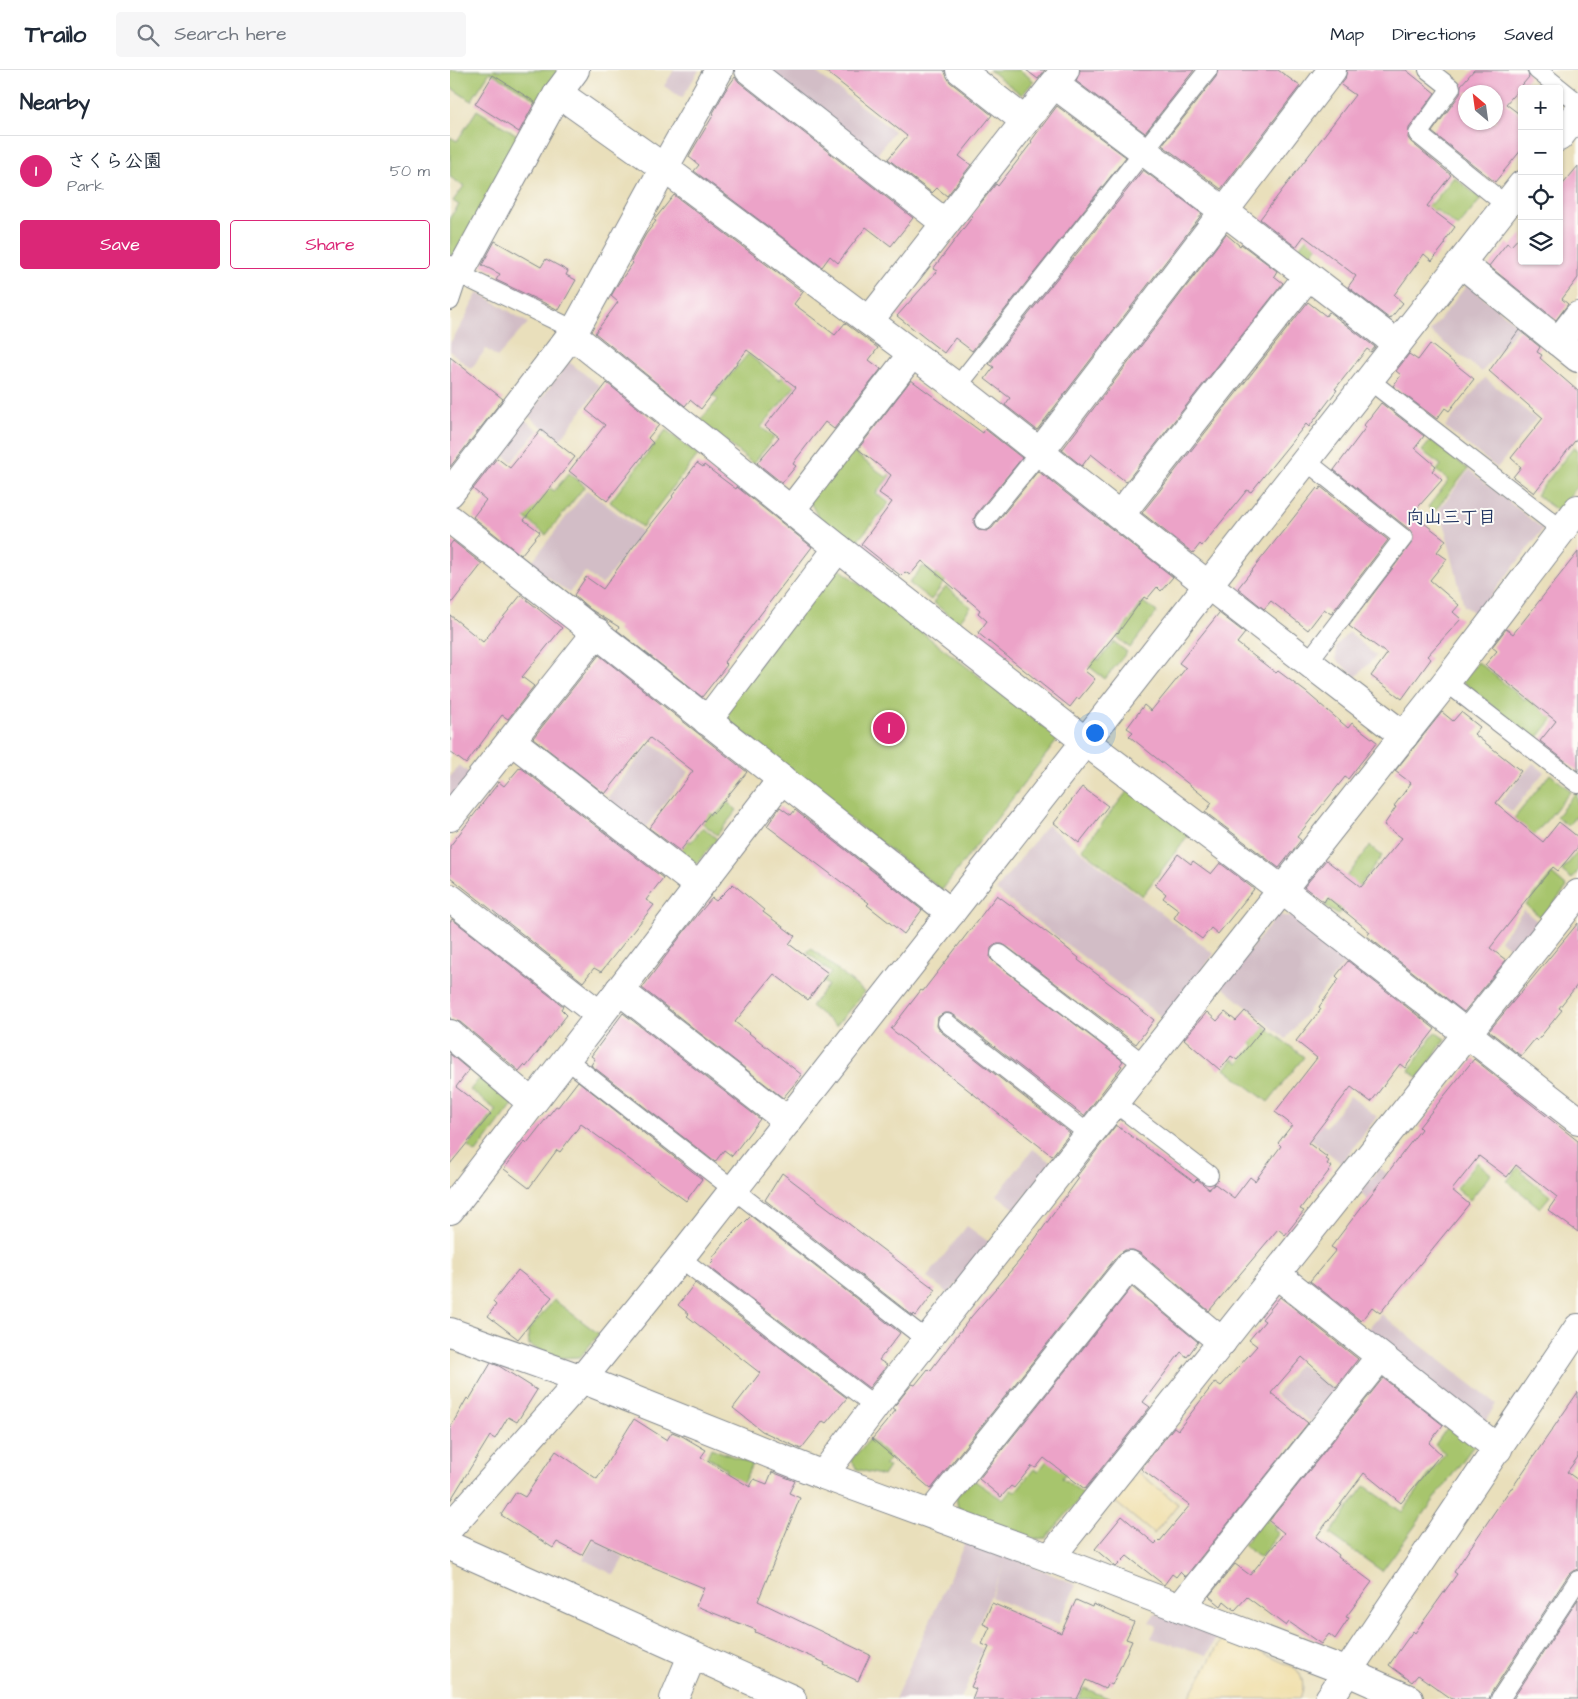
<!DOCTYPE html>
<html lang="en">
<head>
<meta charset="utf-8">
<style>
	:root { --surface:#fff; --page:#f6f6f7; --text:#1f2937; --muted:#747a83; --line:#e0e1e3; --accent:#db2777 }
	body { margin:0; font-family:"Architects Daughter","Klee One",sans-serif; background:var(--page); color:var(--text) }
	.controls { position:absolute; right:15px; top:15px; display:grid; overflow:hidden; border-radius:5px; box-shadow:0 1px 4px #0004 }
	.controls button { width:45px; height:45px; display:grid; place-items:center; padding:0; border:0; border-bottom:1px solid var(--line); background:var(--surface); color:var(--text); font:25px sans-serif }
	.compass { position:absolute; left:1008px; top:15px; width:45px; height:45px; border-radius:50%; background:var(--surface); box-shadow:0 1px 4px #0004; rotate:331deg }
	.you { position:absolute; left:644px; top:662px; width:18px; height:18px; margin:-12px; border:4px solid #fff; border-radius:50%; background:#1a73e8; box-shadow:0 0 0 8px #1a73e833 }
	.badge { display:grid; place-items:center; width:32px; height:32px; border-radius:50%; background:var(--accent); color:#fff; font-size:16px; font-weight:700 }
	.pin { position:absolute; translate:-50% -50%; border:2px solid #fff; box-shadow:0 1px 5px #0006 }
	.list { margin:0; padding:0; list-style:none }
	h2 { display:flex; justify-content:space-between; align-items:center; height:65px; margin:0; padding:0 20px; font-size:21px }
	h2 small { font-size:16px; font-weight:400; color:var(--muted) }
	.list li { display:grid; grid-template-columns:32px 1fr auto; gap:15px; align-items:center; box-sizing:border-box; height:70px; padding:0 20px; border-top:1px solid var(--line) }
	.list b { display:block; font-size:19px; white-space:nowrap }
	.list p { margin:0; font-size:16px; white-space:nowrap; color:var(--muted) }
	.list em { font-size:16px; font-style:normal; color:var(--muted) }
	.actions { display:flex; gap:10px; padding:15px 20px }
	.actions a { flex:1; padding:11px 0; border:1px solid var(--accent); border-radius:5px; text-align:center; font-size:18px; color:var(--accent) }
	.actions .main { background:var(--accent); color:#fff }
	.icon { flex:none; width:28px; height:28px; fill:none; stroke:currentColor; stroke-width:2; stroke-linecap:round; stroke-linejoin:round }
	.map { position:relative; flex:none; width:1128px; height:1629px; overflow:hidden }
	header { display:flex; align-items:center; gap:30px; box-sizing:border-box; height:70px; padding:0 25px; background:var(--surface); border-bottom:1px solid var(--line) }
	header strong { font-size:24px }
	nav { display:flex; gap:28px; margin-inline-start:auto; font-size:18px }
	.search { width:350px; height:45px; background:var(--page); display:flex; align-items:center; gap:12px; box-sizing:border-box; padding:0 18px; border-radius:5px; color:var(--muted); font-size:19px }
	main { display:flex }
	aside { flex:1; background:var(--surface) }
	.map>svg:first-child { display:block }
	.industrial { fill:#d2bdc6 }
	.green { fill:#a7c56d; stroke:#617a66 }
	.sand { fill:#eeda9e; stroke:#84847e }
	.building { fill:#eca3c8; fill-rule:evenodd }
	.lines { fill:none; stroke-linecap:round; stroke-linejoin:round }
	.service-casing { stroke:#82878c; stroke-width:20 }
	.minor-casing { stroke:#82878c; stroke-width:30 }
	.tertiary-casing { stroke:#82878c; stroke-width:30 }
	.service { stroke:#fff; stroke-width:18 }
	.minor { stroke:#fff; stroke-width:28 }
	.tertiary { stroke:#fff; stroke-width:28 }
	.labels { text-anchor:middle; stroke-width:4; stroke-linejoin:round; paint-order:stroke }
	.neighbourhood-label { font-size:18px; font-weight:bold; fill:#1b2f5e; stroke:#fdfcf7 }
</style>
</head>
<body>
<header>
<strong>Trailo</strong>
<div class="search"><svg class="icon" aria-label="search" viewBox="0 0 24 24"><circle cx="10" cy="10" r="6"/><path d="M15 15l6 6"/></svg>Search here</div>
<nav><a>Map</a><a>Directions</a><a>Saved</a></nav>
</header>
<main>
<aside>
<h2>Nearby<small></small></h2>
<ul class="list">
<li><span class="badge">1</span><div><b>さくら公園</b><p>Park</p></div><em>50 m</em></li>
</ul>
<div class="actions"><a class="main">Save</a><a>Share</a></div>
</aside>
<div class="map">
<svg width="1128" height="1629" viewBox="0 0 1128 1629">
	<rect width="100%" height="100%" fill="#fdfcf7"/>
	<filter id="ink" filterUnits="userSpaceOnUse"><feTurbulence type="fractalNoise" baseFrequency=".02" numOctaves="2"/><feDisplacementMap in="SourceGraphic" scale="10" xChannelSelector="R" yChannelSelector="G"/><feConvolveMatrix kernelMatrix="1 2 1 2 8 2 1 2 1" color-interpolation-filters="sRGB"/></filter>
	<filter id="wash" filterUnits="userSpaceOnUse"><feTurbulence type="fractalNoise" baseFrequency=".0096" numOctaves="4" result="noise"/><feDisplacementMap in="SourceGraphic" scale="20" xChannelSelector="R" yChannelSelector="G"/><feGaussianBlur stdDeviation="1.12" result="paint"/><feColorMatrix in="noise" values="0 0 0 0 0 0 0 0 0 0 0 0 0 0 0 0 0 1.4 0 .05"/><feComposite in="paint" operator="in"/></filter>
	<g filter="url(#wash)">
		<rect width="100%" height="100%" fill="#e9dfbb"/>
		<g class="industrial">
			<polygon points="224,0 249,0 232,28 214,16"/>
			<polygon points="317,0 363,0 444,61 427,85"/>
			<polygon points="1017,215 1069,256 1032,302 980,262"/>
			<polygon points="28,222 78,253 47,287 36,279 21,299 0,281 0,273 12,254"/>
			<polygon points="119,292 150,316 110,370 78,346"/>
			<polygon points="1035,308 1086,349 1047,398 995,357"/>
			<polygon points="74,349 88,360 62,392 49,381"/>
			<polygon points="1019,400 1093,459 1027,544 1014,536 990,438"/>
			<polygon points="137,420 192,462 152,515 135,502 119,523 80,494"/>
			<polygon points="899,562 926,586 906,607 886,589 886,576"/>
			<polygon points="201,673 239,702 195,758 157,728"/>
			<polygon points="1083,693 1094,702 1062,742 1050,732"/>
			<polygon points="9,695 22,705 0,735 0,707"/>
			<polygon points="597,755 764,884 714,949 546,820"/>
			<polygon points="1074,840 1088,852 1064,881 1050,870"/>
			<polygon points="828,845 851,848 899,887 836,969 771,916"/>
			<polygon points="900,1026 927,1047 891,1093 860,1068 871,1054 876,1057"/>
			<polygon points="583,1079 601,1092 565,1139 547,1125"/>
			<polygon points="930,1098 949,1114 951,1156 910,1123"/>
			<polygon points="517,1156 539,1172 499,1224 477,1207"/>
			<polygon points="931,1244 1046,1334 1033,1355 916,1262"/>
			<polygon points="849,1294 885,1320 861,1352 826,1325"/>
			<polygon points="517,1468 626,1515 608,1555 541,1527 556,1490 520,1573 533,1579 511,1629 445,1629"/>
			<polygon points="144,1470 174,1487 164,1505 133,1489"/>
			<polygon points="705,1543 767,1566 757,1585 701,1568 707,1556 699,1552"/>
		</g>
		<g class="green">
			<polygon points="0,0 113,0 92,33 40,2 21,31 0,17"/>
			<polygon points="539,0 570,0 584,11 572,25"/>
			<polygon points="27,40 72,68 4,185 0,185 0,147 9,135 3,131 14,116 0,107 0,67 7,71"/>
			<polygon points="1004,107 1031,129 1008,157 986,140 976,153 968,146 979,132 982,134"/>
			<polygon points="892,124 903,132 858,188 847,180"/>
			<polygon points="298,284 330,310 336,302 348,313 311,357 324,368 303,394 250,350 268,330 263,325"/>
			<polygon points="216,360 248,385 192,457 160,432"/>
			<polygon points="981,370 1018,399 984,442 978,437 999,410 987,401 991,395 972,381"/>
			<polygon points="1124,377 1128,380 1128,416 1108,441 1086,425"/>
			<polygon points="399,379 436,407 441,402 448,412 440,406 426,423 439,433 404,475 367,445 359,430"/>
			<polygon points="119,403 135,416 96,465 75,448 99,417 104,421"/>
			<polygon points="498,488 507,496 481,530 459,513 473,496 485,505"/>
			<polygon points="386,496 609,668 492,820 268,647"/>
			<polygon points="496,517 521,537 508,553 483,532"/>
			<polygon points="693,532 707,542 680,578 667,568"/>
			<polygon points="664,572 677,582 655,609 636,594 643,586 649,590"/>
			<polygon points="1028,592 1075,630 1079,626 1121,626 1085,671 1012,611"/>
			<polygon points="1100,704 1121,721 1077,774 1057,757"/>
			<polygon points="679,719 739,764 692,826 632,779"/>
			<polygon points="1127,721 1128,749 1125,747 1118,756 1106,747"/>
			<polygon points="277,732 287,740 267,765 244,746 252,736 265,746"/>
			<polygon points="253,757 267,769 246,794 228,780 237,769 241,772"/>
			<polygon points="920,776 932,786 888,845 875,836"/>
			<polygon points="1128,781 1128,801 1122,809 1112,801"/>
			<polygon points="1102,804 1117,817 1092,848 1076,835"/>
			<polygon points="361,878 414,922 386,956 361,936 378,915 373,912 381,903 357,882"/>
			<polygon points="813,955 854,987 818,1032 775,999 783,989 789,993 803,976 799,972"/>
			<polygon points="985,962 995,969 969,1008 959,1001"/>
			<polygon points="33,1004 64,1033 26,1083 18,1077 46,1040 20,1020"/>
			<polygon points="1082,1081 1087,1084 1072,1103 1100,1126 1090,1138 1057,1111"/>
			<polygon points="1027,1092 1041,1104 1020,1130 1006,1118"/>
			<polygon points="104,1230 149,1264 130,1287 106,1288 79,1275 78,1261"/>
			<polygon points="999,1355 1025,1374 932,1501 880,1464 915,1416 952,1442 995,1383 985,1375"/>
			<polygon points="420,1369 441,1388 434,1395 439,1397 433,1406 407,1399 401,1390"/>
			<polygon points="612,1371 631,1384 612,1408 634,1424 596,1468 585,1469 508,1438 506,1427 522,1409 553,1430 561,1420 565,1422 584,1399 588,1402"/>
			<polygon points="261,1378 302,1394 269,1466 269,1412 277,1399 257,1387"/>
			<polygon points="819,1442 830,1451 824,1459 829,1463 810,1488 793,1475"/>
			<polygon points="634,1618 661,1629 628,1629"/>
		</g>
		<g class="sand">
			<polygon points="688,1402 728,1434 704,1464 664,1431"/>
			<path d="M773 1567C784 1572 843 1595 847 1600 854 1609 855 1620 849 1629H738Z"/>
		</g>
		<g id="blocks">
			<g class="building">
				<polygon points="374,0 494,0 500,12 542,45 509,86 521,95 497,126 487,118 482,123 438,89 457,66"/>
				<polygon points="576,0 595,0 588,9"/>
				<polygon points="630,0 744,0 695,63 626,11"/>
				<polygon points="768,0 828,0 850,16 771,119 712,75 766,7"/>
				<polygon points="897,0 956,0 985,23 959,58 958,68 961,72 1001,105 977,136 1005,157 994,172 996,173 982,191 974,184 944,225 953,233 940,249 898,217 906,206 854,166 846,177 810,149 905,25 891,15 895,9"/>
				<path d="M1024 0H1077L1079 7 1056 34 1072 46V79L1045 112 982 62 1010 24 1011 15ZM1016 22H1046V52H1016Z"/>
				<polygon points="43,5 85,32 69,62 25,34"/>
				<polygon points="285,7 289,12 463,148 441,176 416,157 388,193 380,186 372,197 244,101 249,95 239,87 240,84 264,44 263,43 275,21"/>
				<polygon points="607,36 676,87 522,281 505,268 494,283 447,246 487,201 483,199 523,146 521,145 546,114 548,116 582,72 581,71"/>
				<polygon points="1128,96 1128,208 1112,229 1118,234 1106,250 1039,196 1057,173 1061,176 1072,164 1072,191 1109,191 1109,119"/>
				<polygon points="693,100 752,144 587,360 555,335 560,328 535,309 544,297 539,294"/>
				<polygon points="224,125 353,222 344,234 385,265 395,253 428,278 419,290 431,299 384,359 375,352 347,388 343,394 346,396 332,413 307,393 329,367 315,356 346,317 297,280 251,339 240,330 235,336 145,263 168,232 161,226 168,214 183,193 181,191 196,164 206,151 204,150"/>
				<polygon points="776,164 790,176 791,174 827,201 824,206 833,213 676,412 641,384 632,396 612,380"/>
				<polygon points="45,171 91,197 96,189 118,201 116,205 126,210 109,240 46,210 50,204 32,195"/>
				<polygon points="858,232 876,246 879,242 925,277 921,282 917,279 885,319 887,320 859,357 856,354 801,422 797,420 752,476 750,474 743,483 692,443"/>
				<polygon points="1069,260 1090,277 1087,282 1092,285 1090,288 1128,321 1128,367 1084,423 1063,407 1071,397 1061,388 1093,348 1039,301"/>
				<polygon points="980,274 1024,309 999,341 995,338 987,349 943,316 951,305 946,301 959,284 968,290"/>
				<polygon points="0,287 53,329 0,397"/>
				<polygon points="461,310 533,363 535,359 572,388 526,444 524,449 524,454 528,460 537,461 542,458 588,401 723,507 711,521 707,517 697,529 694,527 668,563 667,562 635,601 645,609 629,629 627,628 620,637 528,563 537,551 528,543 530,540 472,491 460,505 455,502 451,506 411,474 442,432 429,423 441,405 408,379"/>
				<polygon points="157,313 209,355 198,368 203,373 157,431 119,401 155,355 136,340"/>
				<polygon points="931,333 974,366 965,378 986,396 982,401 992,410 962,444 996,470 987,482 997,489 980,510 1009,535 1003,542 1011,549 977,586 981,589 952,629 921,606 937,584 899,556 961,474 963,470 963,465 960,460 884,400 916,357 914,355"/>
				<polygon points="91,360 125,387 74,450 90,462 71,485 23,447 36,430 23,419 47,388 60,398"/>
				<polygon points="247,393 253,397 254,395 286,419 287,417 362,477 274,592 277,595 252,627 167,560 169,557 140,539 124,525 136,507 153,519 183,477 223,427 222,426"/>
				<polygon points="871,417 938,470 881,544 874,539 858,560 821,531 814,539 788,518 867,418 869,420"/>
				<polygon points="3,471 32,494 0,535 0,475"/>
				<polygon points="1128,482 1128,701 1090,671 1106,651 1035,595 1047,581 1042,577 1056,559 1063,564"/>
				<polygon points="71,525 112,558 72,607 84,616 58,649 52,645 16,694 0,682 0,545 33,572"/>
				<polygon points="769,543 795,563 787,573 826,603 828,601 856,622 898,658 902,653 927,672 898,709 895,707 847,767 851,770 829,798 755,742 762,733 679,666 683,662 677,658 694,635 701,641 736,598 729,593"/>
				<polygon points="149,585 297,702 264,743 262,741 230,781 199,758 243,701 200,668 155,724 83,668"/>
				<polygon points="992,642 1003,651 1011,642 1030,657 1024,664 1071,701 1046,733 1093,772 1109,752 1128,767 1128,777 1108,801 1103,797 1071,836 1072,837 1040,878 1056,890 1014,942 917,866 920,862 877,827 874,832 854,817 876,790 911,817 952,768 934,755 946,737 944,736 961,713 945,701"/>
				<polygon points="70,697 213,808 196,830 204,835 151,902 144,898 133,912 0,807 0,776 49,712 54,716"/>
				<polygon points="632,717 658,736 629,773 604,753"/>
				<polygon points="330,737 341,745 345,740 472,840 454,864 417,835 419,833 317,756"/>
				<polygon points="728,784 741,794 743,791 761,804 770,793 804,819 768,864 761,858 752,869 724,848 729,840 713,828 716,824 705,815"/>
				<polygon points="283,814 314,840 313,842 345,866 339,874 378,903 358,930 324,904 285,952 352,1005 333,1028 192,918 236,859 262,828 266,831"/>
				<polygon points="547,825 603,867 629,888 628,890 680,929 679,930 704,950 686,974 556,876 552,874 546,874 541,878 540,888 544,892 673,991 670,995 672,996 634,1046 504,945 499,943 494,943 488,947 487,956 490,961 620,1063 602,1086 441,959 471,920 473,921"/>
				<polygon points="2,849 113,936 111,939 117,945 76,997 74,995 69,1001 10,952 0,949 0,852"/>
				<polygon points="1128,853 1128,914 1109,938 1112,940 1087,971 1085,969 1071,986 1039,961"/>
				<polygon points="898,891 985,959 955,998 950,994 921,1032 901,1017 858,1073 877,1087 876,1089 879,1091 877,1094 882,1097 850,1139 854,1141 835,1165 828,1159 759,1241 690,1183 683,1180 675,1180 668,1185 481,1419 422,1369 446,1340 443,1338 462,1314 465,1315 478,1299 480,1301 521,1247 570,1190 629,1108 627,1106 666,1055 744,1112 747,1109 759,1119 765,1114 784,1128 800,1107 805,1111 831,1076 828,1073 842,1055 825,1042 867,988 846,971 871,939 869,937 889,909 886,906"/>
				<polygon points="795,941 814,957 787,990 781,986 770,1000 734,969 757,942 767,951 775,942 786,951"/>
				<polygon points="173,943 310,1049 282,1086 274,1080 265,1092 141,995 145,989 141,986"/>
				<polygon points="0,984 19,1000 6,1017 41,1044 0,1094"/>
				<polygon points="1024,989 1128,1071 1128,1162 1098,1140 1107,1127 1066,1095 1057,1107 1029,1086 1002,1120 1019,1134 930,1243 922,1237 911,1251 860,1211 886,1180 881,1177 971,1059 969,1057"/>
				<polygon points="128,1011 252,1109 236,1131 131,1054 110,1082 107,1080 79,1118 54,1099 75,1071 77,1073 106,1036 108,1037"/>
				<polygon points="332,1103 486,1220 466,1246 464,1244 463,1246 315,1130"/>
				<polygon points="301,1146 450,1263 429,1290 437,1295 419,1318 258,1196 264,1190 262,1188 277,1170"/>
				<polygon points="68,1200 102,1227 68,1269 38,1246 46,1235 43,1232"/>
				<polygon points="245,1213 397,1328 376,1353 373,1351 351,1379 312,1361 283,1338 310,1303 237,1246 239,1244 228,1235"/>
				<polygon points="682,1217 748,1272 737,1287 731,1282 693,1332 700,1337 635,1419 594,1388 586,1398 582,1396 564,1418 561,1416 551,1427 529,1409"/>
				<polygon points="830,1227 908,1289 886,1317 852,1287 821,1323 858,1353 735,1507 730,1502 726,1507 722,1504 714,1515 677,1486 666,1497 645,1479 672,1446 705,1474 709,1470 710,1471 740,1435 691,1399 724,1357 728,1360 765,1312 771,1316 807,1276 799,1270 815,1251 812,1249"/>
				<polygon points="41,1293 49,1296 87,1320 67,1352 58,1347 45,1369 40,1366 0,1431 0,1358 17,1328 19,1330"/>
				<polygon points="933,1308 993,1355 979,1373 991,1384 951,1433 914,1403 866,1467 889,1485 888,1487 922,1512 896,1547 899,1548 885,1569 879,1564 871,1574 839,1552 836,1556 797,1527 785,1540 774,1531 771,1536 759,1526 785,1494 800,1505 834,1463 819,1451"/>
				<polygon points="1128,1322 1128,1387 1117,1402 1128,1410 1128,1499 1123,1501 1119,1504 1041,1623 1039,1629 1002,1629 968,1605 962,1612 939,1595 963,1561 965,1563 1007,1504 1004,1502 1043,1444 1061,1418 1062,1418"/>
				<polygon points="184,1349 217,1370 222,1362 232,1366 256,1380 251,1387 300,1417 304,1409 317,1414 322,1402 345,1411 339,1423 350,1428 308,1531 420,1585 408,1611 374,1595 375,1593 305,1562 306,1560 246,1536 254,1518 183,1489 141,1469 132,1485 107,1472 103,1478 51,1445 66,1422 75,1427 106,1381 147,1409"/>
				<polygon points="1128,1529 1128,1629 1063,1629"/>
				<polygon points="626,1530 642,1537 643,1534 684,1552 676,1569 682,1571 662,1615 658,1613 655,1619 636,1610 627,1629 522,1629 526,1619 521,1617 539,1577 532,1574 540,1557 533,1554 542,1533 611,1563"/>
			</g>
		</g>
	</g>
	<g filter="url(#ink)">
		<use href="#blocks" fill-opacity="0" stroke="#82878c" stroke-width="1"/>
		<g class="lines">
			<defs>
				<g id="service">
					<polyline points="978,0 1001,18 968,64 1056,135"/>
					<polyline points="1087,0 1128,33"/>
					<polyline points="0,231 9,204 125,260"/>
					<polyline points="919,310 1111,459"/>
					<polyline points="507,317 758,0"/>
					<polyline points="856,391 953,468 858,592"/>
					<polyline points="534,451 590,382"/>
					<polyline points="996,612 1128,714"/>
					<polyline points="550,884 695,995"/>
					<polyline points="497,953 640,1065"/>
					<polyline points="116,989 478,1271"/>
					<polyline points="665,1033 759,1105"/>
					<polyline points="230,1188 425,1336"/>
					<polyline points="1050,1629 1128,1510"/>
				</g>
				<g id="minor">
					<polyline points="299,0 495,153"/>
					<polyline points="510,0 575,51"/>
					<polyline points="604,14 775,142 947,274"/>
					<polyline points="108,23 214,98 507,317 758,515 954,666"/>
					<polyline points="1109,67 1128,43"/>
					<polyline points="1011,193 1128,288"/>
					<polyline points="0,200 9,204 108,23 125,0"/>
					<polyline points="419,251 615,0"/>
					<polyline points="122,265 388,478 636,672 832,820 1128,1050"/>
					<polyline points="1108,272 1128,246"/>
					<polyline points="590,382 882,0"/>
					<polyline points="0,423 125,260 214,98 269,0"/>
					<polyline points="341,440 462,284"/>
					<polyline points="670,445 858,206"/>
					<path d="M0 449C168 579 334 711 501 843"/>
					<polyline points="257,651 388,478"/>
					<polyline points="62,671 249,816"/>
					<polyline points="0,747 147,562"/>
					<polyline points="0,828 150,945"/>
					<polyline points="169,920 338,1051"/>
					<polyline points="0,964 82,1033"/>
					<polyline points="0,1140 332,709"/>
					<polyline points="826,1204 1048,1379"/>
					<polyline points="0,1262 132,1309 373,1405 600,1488 898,1602 959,1629"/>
					<polyline points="373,1405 425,1336 996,612 1128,439"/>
					<polyline points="481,1444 680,1195 772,1272"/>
					<polyline points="0,1457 132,1309 230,1188 1072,115"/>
					<polyline points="600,1488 1128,824"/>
					<polyline points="730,1538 930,1287"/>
					<polyline points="224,1629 242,1586"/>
				</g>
				<g id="tertiary">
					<polyline points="0,1476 342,1629"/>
					<polyline points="879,1629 1128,1258"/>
				</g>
			</defs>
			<use href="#service" class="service-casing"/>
			<use href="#minor" class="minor-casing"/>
			<use href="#tertiary" class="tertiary-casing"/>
			<use href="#service" class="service"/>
			<use href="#minor" class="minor"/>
			<use href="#tertiary" class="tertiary"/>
		</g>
	</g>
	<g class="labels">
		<g class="neighbourhood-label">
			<text x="1001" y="453">向山三丁目</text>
		</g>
	</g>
</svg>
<div class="controls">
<button>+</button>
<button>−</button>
<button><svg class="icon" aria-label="locate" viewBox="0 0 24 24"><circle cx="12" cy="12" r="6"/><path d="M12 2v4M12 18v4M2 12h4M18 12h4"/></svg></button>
<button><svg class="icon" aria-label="layers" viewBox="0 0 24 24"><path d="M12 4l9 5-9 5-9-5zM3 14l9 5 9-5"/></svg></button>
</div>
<svg class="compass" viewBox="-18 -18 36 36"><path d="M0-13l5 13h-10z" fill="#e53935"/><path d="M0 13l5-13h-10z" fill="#747a83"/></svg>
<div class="you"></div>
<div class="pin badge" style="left:439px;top:658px">1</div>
</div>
</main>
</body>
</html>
